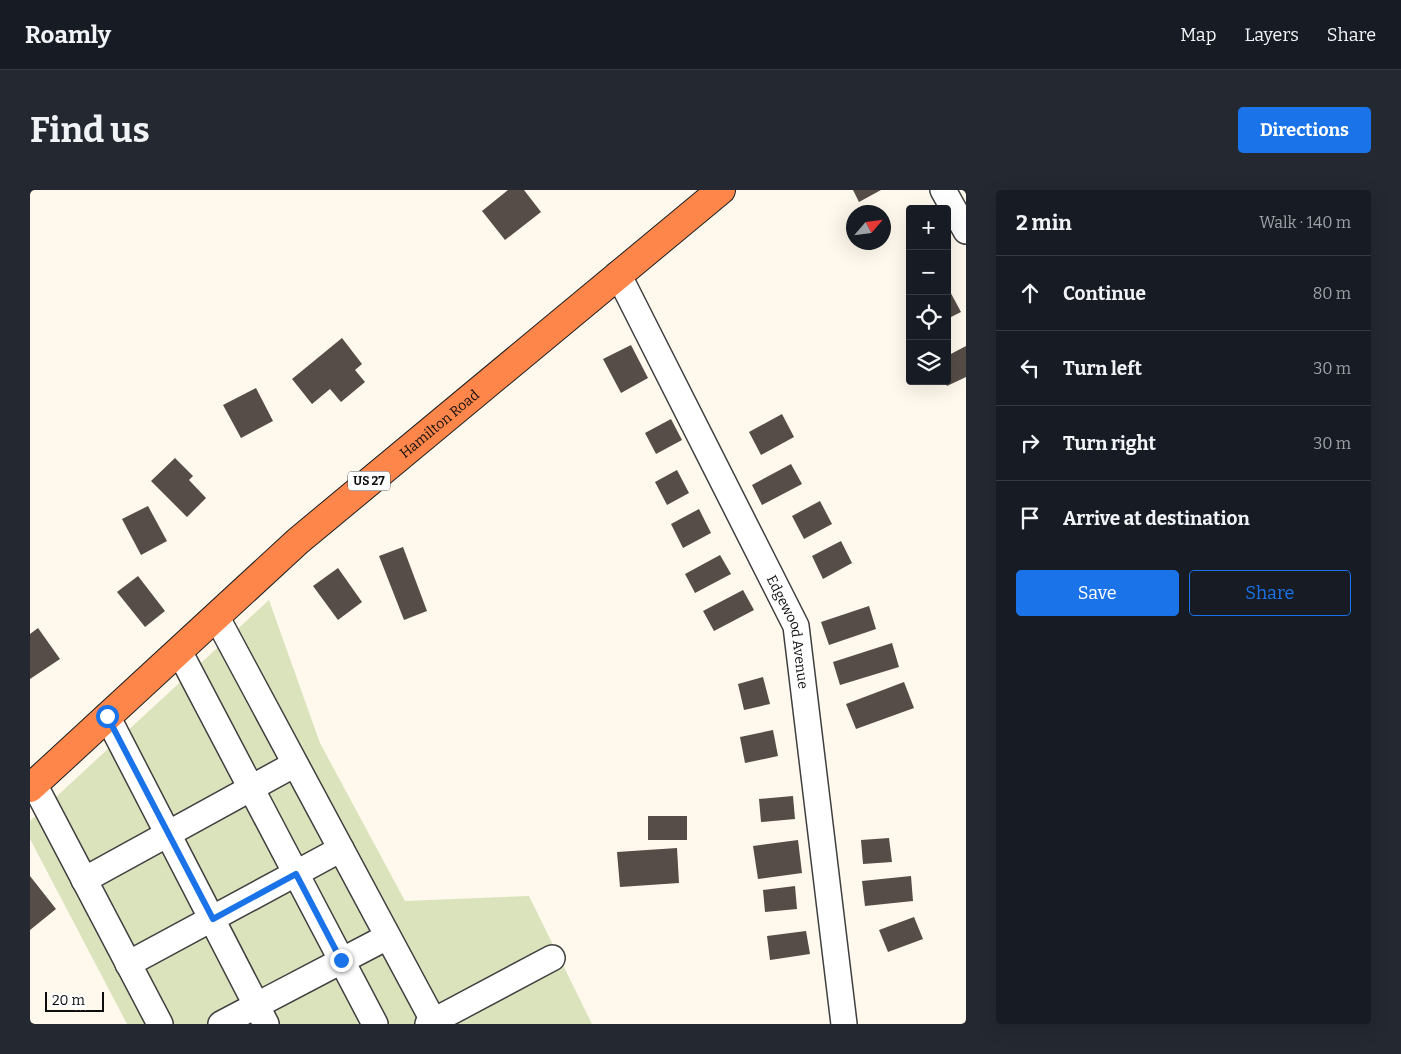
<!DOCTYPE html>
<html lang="en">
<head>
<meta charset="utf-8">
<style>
	:root { --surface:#171b24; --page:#242831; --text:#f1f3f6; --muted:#9ea1a6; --line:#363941; --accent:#1a73e8 }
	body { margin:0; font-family:Bitter,serif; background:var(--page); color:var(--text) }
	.controls { position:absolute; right:15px; top:15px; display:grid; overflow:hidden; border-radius:5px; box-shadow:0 5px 20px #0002 }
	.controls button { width:45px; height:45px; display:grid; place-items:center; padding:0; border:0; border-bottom:1px solid var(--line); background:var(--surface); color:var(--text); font:25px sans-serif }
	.compass { position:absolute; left:816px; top:15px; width:45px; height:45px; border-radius:50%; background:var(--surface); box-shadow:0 5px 20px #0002; rotate:62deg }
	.scale { position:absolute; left:15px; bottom:12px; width:59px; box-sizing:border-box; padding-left:5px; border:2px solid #0d0d0d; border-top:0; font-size:14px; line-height:18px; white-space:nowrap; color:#0d0d0d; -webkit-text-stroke:4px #fff; paint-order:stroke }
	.stop { position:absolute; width:15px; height:15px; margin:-11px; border:4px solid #1a73e8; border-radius:50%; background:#fff }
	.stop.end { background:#1a73e8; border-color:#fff; box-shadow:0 1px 5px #0008 }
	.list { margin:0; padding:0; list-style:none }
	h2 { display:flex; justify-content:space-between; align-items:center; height:65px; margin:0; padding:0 20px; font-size:21px }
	h2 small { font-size:16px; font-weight:400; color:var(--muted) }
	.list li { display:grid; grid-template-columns:32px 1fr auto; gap:15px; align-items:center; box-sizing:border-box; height:75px; padding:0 20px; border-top:1px solid var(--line) }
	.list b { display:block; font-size:19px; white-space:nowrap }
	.list em { font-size:16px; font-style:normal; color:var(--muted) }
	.actions { display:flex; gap:10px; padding:15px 20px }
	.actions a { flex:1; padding:11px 0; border:1px solid var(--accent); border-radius:5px; text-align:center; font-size:18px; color:var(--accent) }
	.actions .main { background:var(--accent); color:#fff }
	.icon { flex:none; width:28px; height:28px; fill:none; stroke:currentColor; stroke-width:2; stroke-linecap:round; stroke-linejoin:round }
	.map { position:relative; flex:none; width:936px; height:834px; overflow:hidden; border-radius:5px }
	header { display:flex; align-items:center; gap:30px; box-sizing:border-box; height:70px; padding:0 25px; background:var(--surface); border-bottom:1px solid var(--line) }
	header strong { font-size:24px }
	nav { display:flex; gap:28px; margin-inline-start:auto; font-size:18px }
	.intro { display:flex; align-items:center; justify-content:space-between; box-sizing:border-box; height:120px; padding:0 30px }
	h1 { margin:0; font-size:35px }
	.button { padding:12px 22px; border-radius:5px; background:var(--accent); color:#fff; font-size:18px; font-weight:700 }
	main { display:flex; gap:30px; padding:0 30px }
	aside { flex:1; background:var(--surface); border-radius:5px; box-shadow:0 5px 20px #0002 }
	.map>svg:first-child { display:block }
	.cemetery { fill:#dbe3bc }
	.building { fill:#564c48 }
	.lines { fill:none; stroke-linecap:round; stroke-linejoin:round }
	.minor-casing { stroke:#404040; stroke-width:28 }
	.highway-casing { stroke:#1e1e1e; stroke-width:30 }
	.minor { stroke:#fff; stroke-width:25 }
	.highway { stroke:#ff864b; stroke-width:28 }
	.route { stroke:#1a73e8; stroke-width:6 }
	.labels { text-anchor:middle; stroke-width:5; stroke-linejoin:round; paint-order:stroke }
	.shield { fill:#fff; stroke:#565656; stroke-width:1 }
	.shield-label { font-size:12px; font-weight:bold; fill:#0d0d0d }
	.street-label { font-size:14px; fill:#0d0d0d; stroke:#fff }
</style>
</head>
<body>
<header>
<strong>Roamly</strong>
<nav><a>Map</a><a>Layers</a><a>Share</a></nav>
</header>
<div class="intro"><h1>Find us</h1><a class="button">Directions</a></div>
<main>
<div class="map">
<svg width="936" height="834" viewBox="0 0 936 834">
	<rect width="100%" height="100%" fill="#fff9ed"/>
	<polygon class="cemetery" points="239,410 290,553 375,711 499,706 562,834 97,834 0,649 0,631"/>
	<g class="building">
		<polygon points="478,0 494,0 511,22 475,50 452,21"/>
		<polygon points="823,0 851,0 829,12"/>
		<polygon points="917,96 931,122 917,129"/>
		<polygon points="312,148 332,174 325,180 335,192 311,212 300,199 282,214 262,189"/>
		<polygon points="601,155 618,188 591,203 573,169"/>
		<polygon points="936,156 936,187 917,196 915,191 917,191 917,166"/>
		<polygon points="226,198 243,231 211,248 193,215"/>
		<polygon points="752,224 764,247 731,265 719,242"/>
		<polygon points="641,229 652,250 626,264 615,243"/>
		<polygon points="145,268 163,286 159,290 176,308 157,327 121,291"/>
		<polygon points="761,274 772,294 732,315 722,295"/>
		<polygon points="647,280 659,303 637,315 625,292"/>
		<polygon points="790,311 802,334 774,349 762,326"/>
		<polygon points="118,316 137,351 111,365 92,329"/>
		<polygon points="669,319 681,343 653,358 641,334"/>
		<polygon points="811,351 822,373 793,389 782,366"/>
		<polygon points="373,357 397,421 374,430 349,366"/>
		<polygon points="690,365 701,384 665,403 655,384"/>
		<polygon points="308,378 332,412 308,430 283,396"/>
		<polygon points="108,386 135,421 115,437 87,402"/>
		<polygon points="713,400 724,420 684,441 673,421"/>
		<polygon points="839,416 846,439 799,455 791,432"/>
		<polygon points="8,438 30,469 0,489 0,444"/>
		<polygon points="862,453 869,477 810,495 803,472"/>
		<polygon points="733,487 740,514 714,520 708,494"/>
		<polygon points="874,492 884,518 826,539 816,514"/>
		<polygon points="743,540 748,566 715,573 710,547"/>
		<polygon points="763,606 765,629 731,632 729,609"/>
		<rect x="618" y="626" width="39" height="24"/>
		<polygon points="859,648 862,672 833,674 831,650"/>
		<polygon points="768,650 772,683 728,689 723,656"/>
		<polygon points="647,658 649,693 590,697 587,662"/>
		<polygon points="0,686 26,719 0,740"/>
		<polygon points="881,686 883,711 835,716 832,691"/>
		<polygon points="765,696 767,719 735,722 733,700"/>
		<polygon points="884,727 893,749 858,762 849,740"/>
		<polygon points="776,741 780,764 740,770 737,746"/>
	</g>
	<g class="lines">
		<defs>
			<g id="minor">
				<polyline points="913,0 936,41"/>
				<path id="s1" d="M588 84 766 436 814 834"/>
				<polyline points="186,426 405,834"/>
				<polyline points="149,461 345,834"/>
				<polyline points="77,526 236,834"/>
				<polyline points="4,594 130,834"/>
				<polyline points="54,690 265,574"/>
				<polyline points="98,774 311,659"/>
				<polyline points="191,834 357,747"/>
				<polyline points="398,834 522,768"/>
			</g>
			<g id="highway">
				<path id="s2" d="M0 598 268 351 691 0"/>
			</g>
		</defs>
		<use href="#minor" class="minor-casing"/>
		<use href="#highway" class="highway-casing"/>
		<use href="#minor" class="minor"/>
		<use href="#highway" class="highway"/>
	</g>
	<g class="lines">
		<polyline class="route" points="77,526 183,729 266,684 311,770"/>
	</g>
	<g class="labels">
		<rect class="shield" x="318" y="281.5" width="42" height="19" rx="4"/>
		<g class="shield-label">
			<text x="339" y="295">US 27</text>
		</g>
		<g class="street-label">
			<text dy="5" stroke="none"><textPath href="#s2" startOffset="548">Hamilton Road</textPath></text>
			<text dy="5" stroke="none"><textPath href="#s1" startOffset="398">Edgewood Avenue</textPath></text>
		</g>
	</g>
</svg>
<div class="controls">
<button>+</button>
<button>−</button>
<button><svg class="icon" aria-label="locate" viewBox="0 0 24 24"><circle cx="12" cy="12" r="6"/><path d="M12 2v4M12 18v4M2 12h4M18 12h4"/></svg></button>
<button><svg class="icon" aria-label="layers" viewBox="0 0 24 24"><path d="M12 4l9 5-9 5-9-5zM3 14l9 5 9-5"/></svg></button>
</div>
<svg class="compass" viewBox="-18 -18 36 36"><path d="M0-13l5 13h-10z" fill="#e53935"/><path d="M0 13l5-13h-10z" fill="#9ea1a6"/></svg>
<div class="scale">20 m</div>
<div class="stop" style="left:77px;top:526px"></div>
<div class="stop end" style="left:311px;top:770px"></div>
</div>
<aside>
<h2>2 min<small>Walk · 140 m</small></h2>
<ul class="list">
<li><svg class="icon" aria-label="ahead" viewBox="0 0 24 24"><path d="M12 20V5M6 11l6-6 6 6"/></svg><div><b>Continue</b></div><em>80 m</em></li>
<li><svg class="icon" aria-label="left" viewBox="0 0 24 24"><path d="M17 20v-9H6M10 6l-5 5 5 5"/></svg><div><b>Turn left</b></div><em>30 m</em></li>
<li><svg class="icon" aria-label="right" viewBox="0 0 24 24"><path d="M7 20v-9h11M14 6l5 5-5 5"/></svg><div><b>Turn right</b></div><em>30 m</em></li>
<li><svg class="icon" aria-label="arrive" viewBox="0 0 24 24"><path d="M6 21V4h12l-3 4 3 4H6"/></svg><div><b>Arrive at destination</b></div></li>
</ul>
<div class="actions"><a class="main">Save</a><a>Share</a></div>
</aside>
</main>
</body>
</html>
